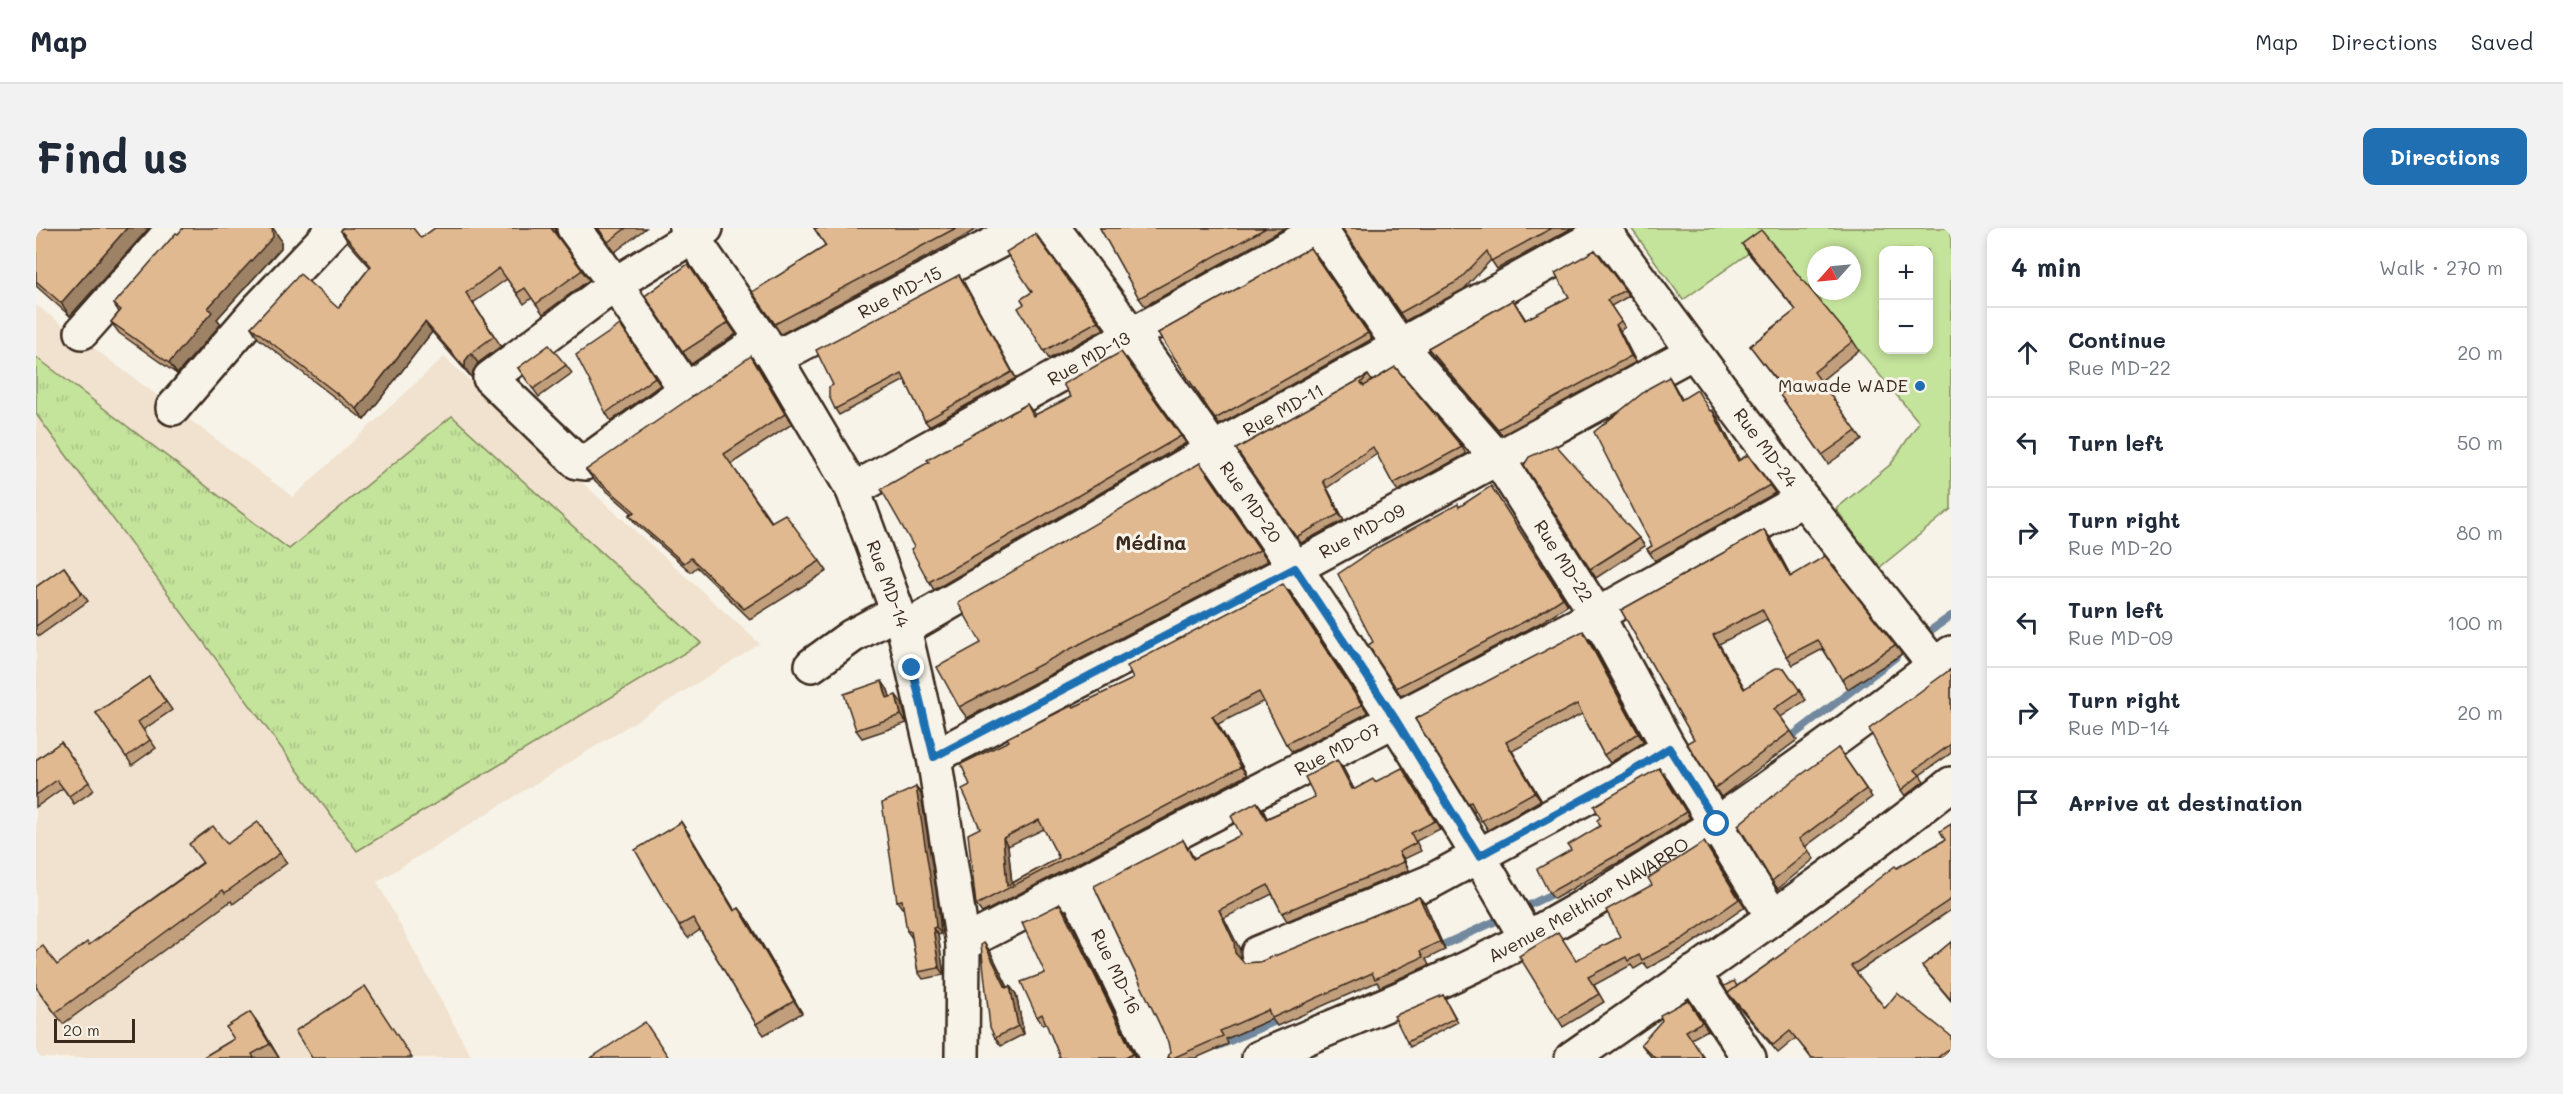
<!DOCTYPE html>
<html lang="en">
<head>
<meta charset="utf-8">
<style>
	:root { --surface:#fff; --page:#f2f2f3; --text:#1f2937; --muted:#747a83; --line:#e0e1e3; --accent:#1f6fb2 }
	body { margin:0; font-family:Mali,sans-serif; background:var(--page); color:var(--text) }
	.controls { position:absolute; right:18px; top:18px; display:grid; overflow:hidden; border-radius:12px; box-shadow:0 3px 9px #0003 }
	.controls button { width:54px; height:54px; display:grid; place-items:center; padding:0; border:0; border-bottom:2px solid var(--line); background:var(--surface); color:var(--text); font:30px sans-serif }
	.compass { position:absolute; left:1771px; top:18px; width:54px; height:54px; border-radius:50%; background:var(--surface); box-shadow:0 3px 9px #0003; rotate:243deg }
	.scale { position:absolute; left:18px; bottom:15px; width:81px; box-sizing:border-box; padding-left:6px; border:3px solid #3b2a1e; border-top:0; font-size:16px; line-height:21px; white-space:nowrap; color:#3b2a1e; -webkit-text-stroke:4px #f7f3e8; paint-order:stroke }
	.stop { position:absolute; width:18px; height:18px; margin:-14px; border:4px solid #1f6fb2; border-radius:50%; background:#fff }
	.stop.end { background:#1f6fb2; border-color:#fff; box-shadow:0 2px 6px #0008 }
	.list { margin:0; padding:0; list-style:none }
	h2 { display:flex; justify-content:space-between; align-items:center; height:78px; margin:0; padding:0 24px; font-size:26px }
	h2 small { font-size:20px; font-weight:400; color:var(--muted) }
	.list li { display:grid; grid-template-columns:39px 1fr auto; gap:18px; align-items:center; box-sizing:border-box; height:90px; padding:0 24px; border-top:2px solid var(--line) }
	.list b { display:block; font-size:22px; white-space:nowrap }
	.list p { margin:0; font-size:20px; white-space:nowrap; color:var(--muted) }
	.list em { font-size:20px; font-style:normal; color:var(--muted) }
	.icon { flex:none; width:33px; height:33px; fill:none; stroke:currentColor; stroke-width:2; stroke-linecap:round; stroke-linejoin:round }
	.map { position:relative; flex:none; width:1915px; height:830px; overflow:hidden; border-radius:12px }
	header { display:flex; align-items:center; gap:36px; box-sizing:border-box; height:84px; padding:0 30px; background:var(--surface); border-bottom:2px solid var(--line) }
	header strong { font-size:28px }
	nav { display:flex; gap:33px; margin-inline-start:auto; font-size:21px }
	.intro { display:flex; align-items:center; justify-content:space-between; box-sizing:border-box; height:144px; padding:0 36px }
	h1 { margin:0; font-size:42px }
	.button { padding:15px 27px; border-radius:12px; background:var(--accent); color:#fff; font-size:21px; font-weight:700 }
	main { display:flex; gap:36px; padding:0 36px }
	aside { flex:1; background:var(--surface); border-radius:12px; box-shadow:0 3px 9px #0003 }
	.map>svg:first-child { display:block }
	.built { fill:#f0e2ce }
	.grass { fill:url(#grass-tufts); stroke:#80865c; stroke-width:1.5 }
	.garden { fill:#c4e39b; stroke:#80865c; stroke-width:1.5; fill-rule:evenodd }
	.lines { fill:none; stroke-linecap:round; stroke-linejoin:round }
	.stream { stroke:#72889e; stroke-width:8 }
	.minor-casing { stroke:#3b2a1e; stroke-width:38 }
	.minor { stroke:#f7f3e8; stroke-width:33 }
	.wall { fill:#c19f7d; stroke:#3b2a1e; stroke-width:1.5; fill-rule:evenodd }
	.shaded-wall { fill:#9d8266; stroke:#3b2a1e; stroke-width:1.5 }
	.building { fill:#e0b991; stroke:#3b2a1e; stroke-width:1.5; fill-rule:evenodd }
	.route { stroke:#1f6fb2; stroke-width:8 }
	.poi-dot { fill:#1f6fb2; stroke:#f7f3e8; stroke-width:2 }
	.labels { text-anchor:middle; stroke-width:6; stroke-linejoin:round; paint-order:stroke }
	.street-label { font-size:18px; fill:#3b2a1e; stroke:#f7f3e8 }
	.poi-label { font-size:18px; fill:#3b2a1e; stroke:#f7f3e8; text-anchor:end }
	.neighbourhood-label { font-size:20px; font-weight:bold; fill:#3b2a1e; stroke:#f7f3e8 }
</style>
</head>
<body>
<header>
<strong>Map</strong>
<nav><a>Map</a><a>Directions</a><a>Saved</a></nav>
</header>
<div class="intro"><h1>Find us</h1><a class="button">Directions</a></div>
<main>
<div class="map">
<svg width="1915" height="830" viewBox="0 0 1915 830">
	<defs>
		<pattern id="grass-tufts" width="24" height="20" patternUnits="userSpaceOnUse" patternTransform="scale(1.5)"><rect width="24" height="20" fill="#c4e39b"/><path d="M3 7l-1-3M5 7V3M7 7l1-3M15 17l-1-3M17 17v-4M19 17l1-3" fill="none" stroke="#a9c385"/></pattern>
	</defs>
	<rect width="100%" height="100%" fill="#f7f3e8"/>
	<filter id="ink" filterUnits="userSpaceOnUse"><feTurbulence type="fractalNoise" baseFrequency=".0167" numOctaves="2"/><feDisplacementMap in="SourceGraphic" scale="12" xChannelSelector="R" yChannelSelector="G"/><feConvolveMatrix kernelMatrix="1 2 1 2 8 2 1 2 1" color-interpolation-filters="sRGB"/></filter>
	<g filter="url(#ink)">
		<polygon class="built" points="0,77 257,269 408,129 724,416 341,654 436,830 0,830"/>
		<polygon class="grass" points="0,129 253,321 416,188 665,415 321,623 0,186"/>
		<path class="garden" d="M1595 0H1915V281L1843 340 1800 281 1855 236 1883 194 1731 12 1647 72ZM1848 22H1892V122H1848ZM1780 27H1816V63H1780Z"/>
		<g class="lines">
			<g class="stream">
				<polyline points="1884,410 1915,388"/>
				<polyline points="1751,512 1860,429"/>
				<polyline points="1483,682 1522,663"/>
				<polyline points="1398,721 1471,688"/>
				<polyline points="1182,818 1247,790"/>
			</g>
			<defs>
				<g id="minor">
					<polyline points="538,0 579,56 650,162"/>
					<path id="s1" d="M650 0 739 130 817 262 868 401 898 529 927 716 926 830"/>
					<polyline points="670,0 579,56 454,150 541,234 549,235 650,162 727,111"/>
					<path id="s2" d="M1017 0C1187 228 1349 463 1491 711"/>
					<path id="s3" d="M1283 0 1363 117 1463 232 1561 387 1633 520 1737 689"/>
					<path id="s4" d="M1566 0 1767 271 1899 438"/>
					<polyline points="46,104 138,0"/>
					<path id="s5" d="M739 130 988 0"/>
					<polyline points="137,180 224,79 299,0"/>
					<path id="s6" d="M817 262 1288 0"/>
					<path id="s7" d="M868 401 1178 221 1568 4"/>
					<polyline points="776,437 816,408 861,384"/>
					<path id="s8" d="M898 529 1259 340 1657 124"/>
					<path id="s9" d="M1039 659 1121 830"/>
					<path id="s10" d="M927 716 1561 387 1767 271"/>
					<polyline points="1222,725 1394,654 1586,550 1633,520"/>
					<polyline points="1657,745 1713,830"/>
					<path id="s11" d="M1223 830C1313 791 1407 756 1493 709 1643 628 1780 528 1915 425"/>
					<path d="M1536 830C1664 741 1792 653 1915 556"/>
				</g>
			</defs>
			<use href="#minor" class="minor-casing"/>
			<use href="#minor" class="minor"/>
		</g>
		<g class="wall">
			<polygon points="0,0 34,88 0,58"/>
			<polygon points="399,0 520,0 519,3 522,10 553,52 507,86 496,70 488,76 471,51 437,75 465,118 442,135 437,143 436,150 396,104 328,192 222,110 215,99 302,80 334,39 312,14 305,3 385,10"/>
			<polygon points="561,0 610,0 579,24"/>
			<polygon points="778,0 942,0 924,11 745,106 716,64 790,18"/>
			<polygon points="1064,0 1249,0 1109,78 1103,70"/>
			<polygon points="1306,0 1536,0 1461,41 1455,32 1428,61 1369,93"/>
			<polygon points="999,6 1068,101 1013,131 1008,123 988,76 996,64"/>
			<polygon points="245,12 245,20 181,91 185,96 141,146 83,105 75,94 83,84 78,76"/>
			<polygon points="1706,16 1817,113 1823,122 1785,153 1826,212 1792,236 1744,167 1749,164 1714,118 1760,82 1712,25"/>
			<polygon points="1274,20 1336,111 1183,197 1122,105"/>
			<polygon points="1559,22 1593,68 1575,78 1589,99 1584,103 1600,134 1466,207 1392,120 1477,72 1490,92 1533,69"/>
			<polygon points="652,36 700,106 655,136 609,68"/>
			<polygon points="923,47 927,53 980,150 893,198 889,193 869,152 803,187 799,181 797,157"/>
			<polygon points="584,97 624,157 575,193 570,185"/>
			<polygon points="1085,124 1150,215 898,362 893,354 878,319 893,234 991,176 999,187 1035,169"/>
			<polygon points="530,137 536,145 503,169 482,140"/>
			<polygon points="721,137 756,196 695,236 736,294 784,333 791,343 714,391 661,339 655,344 600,296 593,287 596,285 557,251 550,242"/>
			<polygon points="1332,147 1336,153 1426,219 1430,226 1362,263 1357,256 1341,226 1291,260 1308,292 1265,315 1200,221"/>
			<polygon points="1633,149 1646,172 1675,183 1682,190 1703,232 1712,227 1739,265 1619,333 1611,321 1616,318"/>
			<polygon points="1164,235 1232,333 931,490 923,479 945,415"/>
			<polygon points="1460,266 1532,377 1504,395 1365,468 1360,460 1337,414 1424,279"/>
			<polygon points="1728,302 1735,311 1755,348 1859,417 1866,426 1812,461 1787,421 1757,437 1751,428 1731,391 1683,416 1709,461 1748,440 1770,472 1745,489 1761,512 1685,569 1679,560 1658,511 1585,382"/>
			<polygon points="1603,310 1609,318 1560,350 1554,341"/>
			<polygon points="28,339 52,373 3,408 0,405 0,359"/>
			<path d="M1253 364 1332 485 1256 524 1250 516 1228 473 1182 496 1211 547 946 685 940 677 944 600 934 557 973 513 1038 479 1097 451ZM1008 601 1023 630 976 655 972 618Z"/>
			<polygon points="1553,412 1608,514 1574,535 1568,527 1546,486 1476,523 1505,572 1452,602 1440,583 1438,584 1432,575 1379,491"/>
			<polygon points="1915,441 1915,525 1884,547 1888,553 1869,568 1865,562"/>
			<polygon points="113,449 136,482 107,502 120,520 96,537 60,485"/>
			<polygon points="852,462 854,469 866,475 871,495 826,510 820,502"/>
			<polygon points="25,514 58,562 38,576 27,560 0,579 0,532"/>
			<polygon points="1802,520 1836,569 1769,619 1778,631 1742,661 1736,653"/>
			<polygon points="1307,540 1318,561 1319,561 1339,554 1372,548 1404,601 1380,613 1385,623 1368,631 1373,642 1251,693 1246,685 1236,666 1188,690 1204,722 1205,731 1208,735 1224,734 1383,669 1389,676 1409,722 1390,731 1393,737 1344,759 1341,754 1241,798 1236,791 1190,811 1192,816 1160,830 1132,830 1134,824 1147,612 1158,630 1205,607 1227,582 1231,590 1279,569"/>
			<polygon points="1623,540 1654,590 1603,623 1518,671 1513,665 1535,622 1564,598 1564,590"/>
			<polygon points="880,559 885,566 902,675 905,706 902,707 908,747 887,751 882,744 876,710 871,703 868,680 866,680 861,673"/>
			<polygon points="222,594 251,635 197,676 195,673 27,796 0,759 21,737 53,717"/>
			<polygon points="645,594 653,606 699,683 703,680 712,692 766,785 728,807 720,796 664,702 652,710 643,698"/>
			<polygon points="1915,596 1915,682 1820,745 1849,780 1915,808 1915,830 1775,830 1760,810 1742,825 1697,772 1688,758 1701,758 1750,723 1861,640 1909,612"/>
			<polygon points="1668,614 1709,679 1651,719 1612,740 1608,735 1598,741 1595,737 1558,757 1568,774 1527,799 1522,791 1541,732 1584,709 1616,657"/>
			<polygon points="1024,676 1030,684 1100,830 1022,830 1024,829 1010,795 1007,797 1001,789 1009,745"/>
			<polygon points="1915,714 1915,773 1886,738"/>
			<polygon points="954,723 972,759 980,766 988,806 965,818 959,810"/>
			<polygon points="1407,767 1422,794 1374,819 1371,814"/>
			<polygon points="1652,772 1672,802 1655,811 1669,830 1616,830 1611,824 1605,816"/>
			<polygon points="214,784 224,798 243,830 166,830 198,811"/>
		</g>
		<g class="shaded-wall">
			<polygon points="91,0 113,0 34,88 25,75"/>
			<polygon points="237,0 245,12 245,20 181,91 185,96 141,146 133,135 172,80"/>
			<polygon points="515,0 520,0 519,3 523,11"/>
			<polygon points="923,47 927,53 980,150 976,144"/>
			<polygon points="389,94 396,104 328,192 321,181"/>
			<polygon points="1580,97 1584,103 1600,134 1595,128"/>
			<polygon points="435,125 442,135 437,143 436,150 429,140 429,133"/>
			<polygon points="715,128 721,137 756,196 749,186"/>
			<polygon points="1633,149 1638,157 1651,180 1645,172"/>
			<polygon points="1676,182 1682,190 1708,241 1702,233"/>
			<polygon points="1287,253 1291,260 1308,292 1303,286"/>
			<polygon points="1728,302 1735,311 1760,358 1754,349"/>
			<polygon points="1547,403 1553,412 1608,514 1602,505"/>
			<polygon points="1677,407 1683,416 1714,470 1708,461"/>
			<polygon points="846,453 852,462 857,478 851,470"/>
			<polygon points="860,467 866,475 871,495 865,487"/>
			<polygon points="1176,488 1182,496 1211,547 1205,539"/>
			<polygon points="1470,514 1476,523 1505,572 1499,564"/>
			<polygon points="1301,532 1307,540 1322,569 1316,561"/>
			<polygon points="880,559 885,566 902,675 905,706 900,699"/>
			<polygon points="1221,574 1227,582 1235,599 1230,591"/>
			<polygon points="645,594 653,606 706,695 698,683"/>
			<polygon points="967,610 972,618 976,658 971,658"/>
			<polygon points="1363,624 1368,631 1373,642 1368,634"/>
			<polygon points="1383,669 1389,676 1409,722 1404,714"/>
			<polygon points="1024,676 1030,684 1100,830 1097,826"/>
			<polygon points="703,680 712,692 766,785 758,773"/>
			<polygon points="1183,682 1188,690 1204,722 1205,733 1199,725"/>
			<polygon points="897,700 902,707 908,747 903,740"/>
			<polygon points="948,715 954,723 976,768 970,760"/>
			<polygon points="974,758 980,766 988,806 982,798"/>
			<polygon points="214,784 224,798 243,830 234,816"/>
		</g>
		<g class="building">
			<polygon points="0,0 91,0 25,75 0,53"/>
			<polygon points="147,0 236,0 237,9 172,80 176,84 133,135 75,94 85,82 78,76 140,5 142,6"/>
			<polygon points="306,0 377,0 385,10 399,0 515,0 546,42 500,76 489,60 481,65 463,40 430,65 458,108 435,125 429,133 429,140 389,94 321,181 215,99 264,46 302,80 335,38 305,3"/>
			<polygon points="562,0 590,0 572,14"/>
			<polygon points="778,0 920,0 739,96 716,64 790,18"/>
			<polygon points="1064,0 1230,0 1103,70"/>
			<polygon points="1306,0 1516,0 1455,33 1451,23 1422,53 1364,85"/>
			<polygon points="1725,2 1817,113 1778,144 1820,203 1786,227 1744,167 1749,163 1714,118 1760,82 1706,16"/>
			<polygon points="999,6 1062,93 1008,123 982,80 988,76 985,71 996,64 970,24"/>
			<polygon points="1274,20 1332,105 1179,191 1122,105"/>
			<polygon points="1559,22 1589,62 1571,72 1585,93 1580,97 1595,128 1462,201 1392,120 1477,72 1489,92 1533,69 1519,45"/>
			<polygon points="652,36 692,95 647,124 609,68"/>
			<polygon points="923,47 976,144 889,193 866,146 799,181 793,168 793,159 797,157 780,122"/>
			<polygon points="584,97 619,149 570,185 540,127"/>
			<polygon points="513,117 530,137 497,161 482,140"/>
			<polygon points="1085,124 1145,208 893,354 875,321 878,319 845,261 893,234 891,232 991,176 997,188 1035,169 1027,156"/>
			<polygon points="715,128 749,186 688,226 735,294 749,286 784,333 708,381 655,330 648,335 593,287 599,284 550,242"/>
			<polygon points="1359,139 1426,219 1357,256 1337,219 1287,253 1303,286 1260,309 1200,221 1332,147 1325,155 1328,158"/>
			<polygon points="1633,149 1645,172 1661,162 1674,183 1676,182 1702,233 1712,227 1734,257 1614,325 1611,321 1616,318 1558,204 1613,160"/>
			<polygon points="1520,217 1603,310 1554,341 1488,237 1493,229"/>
			<polygon points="1164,235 1224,322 923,479 901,439 945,415 922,375"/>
			<polygon points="1455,258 1527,370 1499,388 1360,460 1332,417 1337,414 1302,346 1342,319 1422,276 1423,279"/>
			<polygon points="1728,302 1754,349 1789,328 1859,417 1806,452 1782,412 1751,428 1726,381 1677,407 1708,461 1740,440 1748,440 1764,463 1738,481 1755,503 1679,560 1651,515 1658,511 1585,382"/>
			<polygon points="28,339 46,365 0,398 0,359"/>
			<path d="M1247 356 1326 477 1250 516 1223 464 1176 488 1205 539 940 677 932 606 944 600 926 561 934 557 925 536 973 513 971 510 1037 477 1038 479 1097 451 1091 438ZM1003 592 1023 630 971 658 967 610Z"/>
			<polygon points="1547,403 1602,505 1568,527 1541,476 1470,514 1499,564 1445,593 1435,574 1432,575 1379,491"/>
			<polygon points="1915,441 1915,516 1879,542 1884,547 1865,562 1833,501"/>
			<polygon points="113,449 130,474 102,494 114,512 90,529 60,485"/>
			<polygon points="846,453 851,470 860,467 865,487 820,502 808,466"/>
			<polygon points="25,514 53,554 33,568 21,552 0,567 0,532"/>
			<polygon points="1802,520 1830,561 1763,611 1773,623 1736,653 1702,597 1743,563"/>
			<polygon points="1301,532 1316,561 1319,561 1337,551 1339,554 1366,540 1399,593 1375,605 1380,615 1363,624 1368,634 1246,685 1232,657 1183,682 1198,714 1199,725 1208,735 1224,734 1383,669 1404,714 1384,723 1387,729 1347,747 1339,751 1336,745 1236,790 1232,782 1184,803 1187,808 1137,830 1132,830 1134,824 1132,814 1058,658 1147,612 1157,631 1205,607 1195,588 1221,574 1230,591 1279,569 1269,549"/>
			<polygon points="1623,540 1650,584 1599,617 1513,665 1501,641 1535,622 1532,617 1564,598 1561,592 1564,590 1558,578"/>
			<polygon points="880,559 897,668 900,699 897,700 903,740 882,744 875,703 871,703 866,672 861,673 846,575"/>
			<polygon points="222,594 244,625 189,665 187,662 19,785 0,759 0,723 7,718 21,737 51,714 53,717 167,635 153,616 177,598 191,616"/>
			<polygon points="645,594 698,683 703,680 758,773 720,796 657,690 643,698 599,622"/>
			<polygon points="1915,596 1915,671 1815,738 1849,780 1861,765 1915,808 1915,819 1901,830 1776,830 1754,803 1737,817 1692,765 1750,723 1749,722 1859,638 1861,640 1909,612 1904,603"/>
			<polygon points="1668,614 1703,671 1646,711 1606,732 1603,727 1592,733 1590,729 1552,749 1563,766 1522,791 1483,728 1522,704 1540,732 1584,709 1570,682 1616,657 1612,650"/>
			<polygon points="1024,676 1097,826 1089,830 1022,830 1024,829 1006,786 1001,789 985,754 1009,745 986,695"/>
			<polygon points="1915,714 1915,772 1886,738"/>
			<polygon points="948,715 970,760 974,758 982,798 959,810 954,799 945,717"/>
			<polygon points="1698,753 1701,758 1692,765 1688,758"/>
			<polygon points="329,758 376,830 276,830 259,803"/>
			<polygon points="1407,767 1419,790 1371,814 1358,788"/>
			<polygon points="1652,772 1666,794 1650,803 1668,830 1619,830 1605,816 1626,792 1624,787"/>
			<polygon points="214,784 234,816 216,826 218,830 166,830 198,811 190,799"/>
			<polygon points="609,794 633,830 555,830"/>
		</g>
	</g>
	<g class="lines" filter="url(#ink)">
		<polyline class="route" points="876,440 898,529 1259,340 1360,492 1443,628 1586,550 1633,520 1681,596"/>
	</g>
	<circle class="poi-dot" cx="1884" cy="158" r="6"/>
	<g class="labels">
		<g class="street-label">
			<text dy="6" stroke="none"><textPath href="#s5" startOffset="141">Rue MD-15</textPath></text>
			<text dy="6" stroke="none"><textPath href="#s6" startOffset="270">Rue MD-13</textPath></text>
			<text dy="6" stroke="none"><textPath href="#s7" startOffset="438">Rue MD-11</textPath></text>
			<text dy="6" stroke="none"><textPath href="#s4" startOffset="274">Rue MD-24</textPath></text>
			<text dy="6" stroke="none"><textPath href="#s2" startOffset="338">Rue MD-20</textPath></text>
			<text dy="6" stroke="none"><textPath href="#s8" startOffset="484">Rue MD-09</textPath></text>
			<text dy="6" stroke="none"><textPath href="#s3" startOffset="414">Rue MD-22</textPath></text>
			<text dy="6" stroke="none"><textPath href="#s1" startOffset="411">Rue MD-14</textPath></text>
			<text dy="6" stroke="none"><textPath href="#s10" startOffset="422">Rue MD-07</textPath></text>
			<text dy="6" stroke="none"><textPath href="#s11" startOffset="366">Avenue Melthior NAVARRO</textPath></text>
			<text dy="6" stroke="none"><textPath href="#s9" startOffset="94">Rue MD-16</textPath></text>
		</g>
		<g class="poi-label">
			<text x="1872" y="164">Mawade WADE</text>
		</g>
		<g class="neighbourhood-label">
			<text x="1115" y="322">Médina</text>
		</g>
	</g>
</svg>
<div class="controls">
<button>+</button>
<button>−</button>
</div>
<svg class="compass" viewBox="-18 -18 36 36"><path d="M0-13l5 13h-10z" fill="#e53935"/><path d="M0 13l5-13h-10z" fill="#747a83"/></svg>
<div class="scale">20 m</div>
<div class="stop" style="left:1681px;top:596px"></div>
<div class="stop end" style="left:876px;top:440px"></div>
</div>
<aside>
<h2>4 min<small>Walk · 270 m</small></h2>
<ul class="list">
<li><svg class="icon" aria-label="ahead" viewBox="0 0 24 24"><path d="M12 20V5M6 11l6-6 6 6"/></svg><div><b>Continue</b><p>Rue MD-22</p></div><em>20 m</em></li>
<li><svg class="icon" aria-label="left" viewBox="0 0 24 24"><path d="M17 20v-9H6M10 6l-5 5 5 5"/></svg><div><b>Turn left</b></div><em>50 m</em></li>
<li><svg class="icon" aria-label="right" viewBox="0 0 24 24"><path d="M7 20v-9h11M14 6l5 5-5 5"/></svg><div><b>Turn right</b><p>Rue MD-20</p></div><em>80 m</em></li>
<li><svg class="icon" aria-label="left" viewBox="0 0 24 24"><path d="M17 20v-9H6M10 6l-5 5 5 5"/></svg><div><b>Turn left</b><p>Rue MD-09</p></div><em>100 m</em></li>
<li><svg class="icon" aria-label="right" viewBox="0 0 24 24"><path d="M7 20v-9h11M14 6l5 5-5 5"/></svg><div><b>Turn right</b><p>Rue MD-14</p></div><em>20 m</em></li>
<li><svg class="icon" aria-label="arrive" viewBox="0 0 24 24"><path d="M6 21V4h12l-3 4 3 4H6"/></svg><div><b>Arrive at destination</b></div></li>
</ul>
</aside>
</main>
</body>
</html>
